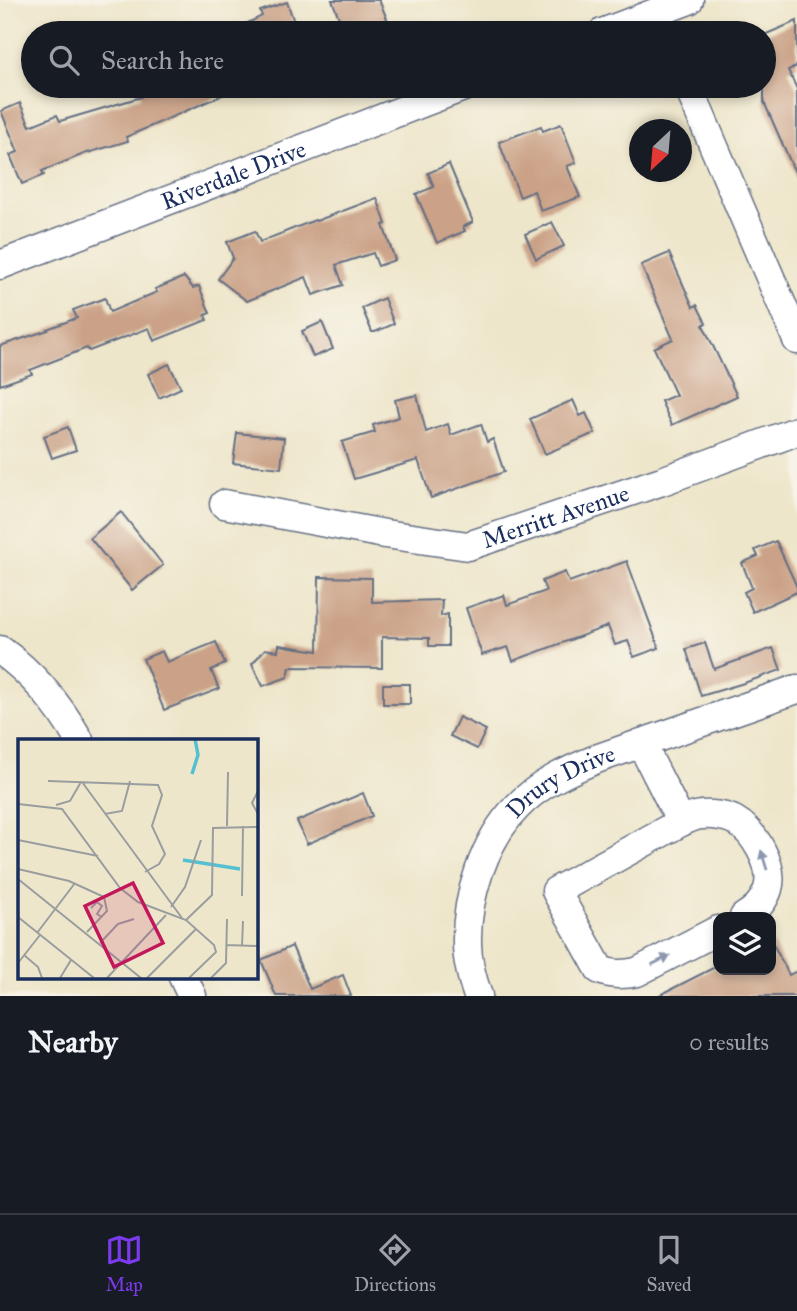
<!DOCTYPE html>
<html lang="en">
<head>
<meta charset="utf-8">
<style>
	:root { --surface:#171b24; --page:#20242c; --text:#f1f3f6; --muted:#9ea1a6; --line:#363941; --accent:#7c3aed }
	body { margin:0; font-family:"IM FELL Great Primer",serif; background:var(--page); color:var(--text) }
	.controls { position:absolute; right:21px; bottom:21px; display:grid; overflow:hidden; border-radius:14px; box-shadow:0 4px 10px #0003 }
	.controls button { width:63px; height:63px; display:grid; place-items:center; padding:0; border:0; border-bottom:2px solid var(--line); background:var(--surface); color:var(--text); font:35px sans-serif }
	.compass { position:absolute; left:629px; top:119px; width:63px; height:63px; border-radius:50%; background:var(--surface); box-shadow:0 4px 10px #0003; rotate:206deg }
	.list { margin:0; padding:0; list-style:none }
	h2 { display:flex; justify-content:space-between; align-items:center; height:91px; margin:0; padding:0 28px; font-size:30px }
	h2 small { font-size:23px; font-weight:400; color:var(--muted) }
	.icon { flex:none; width:38px; height:38px; fill:none; stroke:currentColor; stroke-width:2; stroke-linecap:round; stroke-linejoin:round }
	.map { position:relative; flex:none; width:797px; height:996px; overflow:hidden }
	.search { position:absolute; background:var(--surface); box-shadow:0 4px 10px #0003; left:21px; right:21px; top:21px; height:77px; display:flex; align-items:center; gap:18px; box-sizing:border-box; padding:0 24px; border-radius:38px; color:var(--muted); font-size:26px }
	.sheet { height:217px; background:var(--surface) }
	nav { display:flex; justify-content:space-around; align-items:center; box-sizing:border-box; height:98px; border-top:2px solid var(--line); background:var(--surface); font-size:19px; color:var(--muted) }
	nav a { display:grid; justify-items:center; gap:4px }
	nav .on { color:var(--accent) }
	.map>svg:first-child { display:block }
	.building { fill:#cba287 }
	.lines { fill:none; stroke-linecap:round; stroke-linejoin:round }
	.minor-casing { stroke:#656f84; stroke-width:31 }
	.minor { stroke:#fff; stroke-width:28 }
	.oneway { fill:#8d97ae }
	.labels { text-anchor:middle; stroke-width:6; stroke-linejoin:round; paint-order:stroke }
	.street-label { font-size:24px; fill:#1b2f5e; stroke:#f7f3e8 }
	.inset-river { fill:none; stroke:#56c0d3; stroke-width:3.5 }
	.inset-road { fill:none; stroke:#9a9d9f; stroke-width:2 }
	.view { fill:#c2185b; fill-opacity:0.15; stroke:#c2185b; stroke-width:3.5 }
	.inset-edge { fill:none; stroke:#1b2f5e; stroke-width:3.5 }
</style>
</head>
<body>
<div class="map">
<svg width="797" height="996" viewBox="0 0 797 996">
	<rect width="100%" height="100%" fill="#f7f3e8"/>
	<filter id="ink" filterUnits="userSpaceOnUse"><feTurbulence type="fractalNoise" baseFrequency=".0143" numOctaves="2"/><feDisplacementMap in="SourceGraphic" scale="14" xChannelSelector="R" yChannelSelector="G"/><feConvolveMatrix kernelMatrix="1 2 1 2 8 2 1 2 1" color-interpolation-filters="sRGB"/></filter>
	<filter id="wash" filterUnits="userSpaceOnUse"><feTurbulence type="fractalNoise" baseFrequency=".00686" numOctaves="4" result="noise"/><feDisplacementMap in="SourceGraphic" scale="28" xChannelSelector="R" yChannelSelector="G"/><feGaussianBlur stdDeviation="1.57" result="paint"/><feColorMatrix in="noise" values="0 0 0 0 0 0 0 0 0 0 0 0 0 0 0 0 0 1.4 0 .05"/><feComposite in="paint" operator="in"/></filter>
	<g filter="url(#wash)">
		<rect width="100%" height="100%" fill="#eee6ca"/>
		<g id="blocks">
			<g class="building">
				<polygon points="332,0 379,0 393,33 345,33"/>
				<polygon points="287,2 298,33 228,33 262,16 260,11"/>
				<polygon points="797,21 797,66 788,70 797,89 797,177 764,102 764,35"/>
				<polygon points="137,86 243,86 126,137 128,141 84,154 42,171 44,175 22,184 10,155 18,152 1,111 20,103 30,126 57,115 60,121 141,97"/>
				<polygon points="561,124 576,163 567,166 580,197 541,211 534,191 520,197 499,142 541,126 543,131"/>
				<polygon points="449,164 473,222 463,227 465,231 437,243 416,194 434,187 428,173"/>
				<polygon points="377,198 386,224 383,225 395,260 378,266 373,253 336,265 343,285 313,295 306,277 247,301 218,279 233,258 227,242 255,231 260,242 315,220 316,221"/>
				<polygon points="552,222 564,246 536,259 525,234"/>
				<polygon points="669,253 693,307 697,305 706,323 703,325 737,396 672,425 661,401 676,395 654,348 673,339 641,265"/>
				<polygon points="184,277 193,288 199,286 210,313 205,315 207,320 154,341 149,328 89,351 87,348 30,370 32,374 0,385 0,346 48,330 47,329 77,318 73,310 105,298 110,312 157,292 155,289"/>
				<polygon points="384,298 394,324 375,332 372,332 362,308"/>
				<polygon points="322,322 333,349 313,357 302,331"/>
				<polygon points="169,364 181,388 159,398 148,374"/>
				<polygon points="417,395 426,432 448,424 451,435 481,424 487,442 493,439 504,472 431,498 418,460 354,479 342,442 375,432 373,425 399,417 395,400"/>
				<polygon points="573,400 580,416 586,413 595,433 545,454 530,419"/>
				<polygon points="68,427 76,450 52,458 44,436"/>
				<polygon points="237,433 284,438 281,468 233,463"/>
				<polygon points="121,512 163,565 132,590 90,538"/>
				<polygon points="776,541 797,587 797,592 753,612 744,592 752,588 742,563 758,556 755,550"/>
				<polygon points="627,561 659,648 634,657 628,641 615,645 608,626 513,661 508,647 482,655 466,608 504,595 507,605 546,591 542,581 565,572 569,582"/>
				<polygon points="319,577 372,578 372,602 442,600 441,616 448,614 448,646 429,646 429,638 382,637 382,668 290,667 288,677 263,686 252,664 265,649 278,651 279,645 318,651"/>
				<polygon points="216,642 225,664 211,670 219,689 164,710 143,659 162,651 167,662"/>
				<polygon points="705,643 714,669 773,648 781,670 744,683 701,696 686,649"/>
				<rect x="383" y="684" width="27" height="20"/>
				<polygon points="459,717 486,730 477,749 450,736"/>
				<polygon points="363,793 372,816 307,844 297,821"/>
				<polygon points="771,940 789,975 797,971 797,996 658,996 717,966 718,970 771,970"/>
				<polygon points="292,946 310,989 343,975 351,996 276,996 261,960"/>
			</g>
		</g>
	</g>
	<g filter="url(#ink)">
		<use href="#blocks" fill-opacity="0" stroke="#656f84" stroke-width="2"/>
		<g class="lines">
			<defs>
				<g id="minor">
					<polyline points="602,33 689,0"/>
					<polyline points="688,86 797,340"/>
					<path id="s1" d="M0 265 466 86"/>
					<path id="s2" d="M224 504 385 534 468 546 662 481 797 431"/>
					<path d="M0 650C34 674 59 705 79 740"/>
					<path d="M641 743 681 822 556 891 600 970C613 975 623 975 637 972L718 930"/>
					<path d="M681 822C688 819 695 815 702 815 710 814 726 816 734 820 754 831 775 866 768 889 764 902 754 911 744 917"/>
					<polyline points="183,977 192,996"/>
					<path id="s3" d="M478 996C472 979 467 962 467 943 466 898 484 841 516 808 538 784 569 770 599 758L797 689"/>
				</g>
			</defs>
			<use href="#minor" class="minor-casing"/>
			<use href="#minor" class="minor"/>
		</g>
		<defs><path id="oneway-solid" d="M-6-.8H1V-3.2L6.5 0L1 3.2V.8H-6Z" transform="scale(1.75)"/></defs>
		<g class="oneway">
			<use href="#oneway-solid" transform="translate(764 860) rotate(-107)"/>
			<use href="#oneway-solid" transform="translate(661 960) rotate(-27)"/>
		</g>
	</g>
	<g class="labels">
		<g class="street-label">
			<text dy="8" stroke="none"><textPath href="#s1" startOffset="250">Riverdale Drive</textPath></text>
			<text dy="8" stroke="none"><textPath href="#s2" startOffset="340">Merritt Avenue</textPath></text>
			<text dy="8" stroke="none"><textPath href="#s3" startOffset="254">Drury Drive</textPath></text>
		</g>
	</g>
	<g transform="translate(18 739)">
		<rect width="240" height="240" fill="#eee6ca"/>
		<path class="inset-river" d="M174 35 180 16 177 0M165 121 222 130"/>
		<path class="inset-road" d="M30 42 140 46 144 56 134 87 147 115 141 125 127 133M64 43 164 179M240 52 234 64 240 75M0 65 44 70 102 149 120 163 168 181 196 206 198 213 171 239M38 66 52 62 63 43M87 75 104 72 112 42M209 87 210 33M0 101 80 117M0 130 51 142 86 158 89 172 69 193M0 140 123 239M224 157 225 87M153 168 167 148 183 101M73 169 79 163 84 167 79 175 84 178M0 178 76 239M168 181 194 156 195 89 240 88M19 194 57 144M82 204 100 185 116 180M208 206 240 207M224 207 225 182M6 216 20 228 24 239M0 224 22 196M42 239 53 221M89 239 148 176M129 239 178 190M193 239 208 224 209 180"/>
		<path class="view" d="M115 144 145 204 96 228 67 167Z"/>
		<rect width="240" height="240" class="inset-edge"/>
	</g>
</svg>
<div class="controls">
<button><svg class="icon" aria-label="layers" viewBox="0 0 24 24"><path d="M12 4l9 5-9 5-9-5zM3 14l9 5 9-5"/></svg></button>
</div>
<svg class="compass" viewBox="-18 -18 36 36"><path d="M0-13l5 13h-10z" fill="#e53935"/><path d="M0 13l5-13h-10z" fill="#9ea1a6"/></svg>
<div class="search"><svg class="icon" aria-label="search" viewBox="0 0 24 24"><circle cx="10" cy="10" r="6"/><path d="M15 15l6 6"/></svg>Search here</div>
</div>
<section class="sheet">
<h2>Nearby<small>0 results</small></h2>
<ul class="list">
</ul>
</section>
<nav>
<a class="on"><svg class="icon" aria-label="map" viewBox="0 0 24 24"><path d="M3 6l6-2 6 2 6-2v14l-6 2-6-2-6 2zM9 4v14M15 6v14"/></svg>Map</a>
<a><svg class="icon" aria-label="directions" viewBox="0 0 24 24"><path d="M12 3l9 9-9 9-9-9zM9 14v-3h6M13 9l2 2-2 2"/></svg>Directions</a>
<a><svg class="icon" aria-label="saved" viewBox="0 0 24 24"><path d="M7 4h10v16l-5-4-5 4z"/></svg>Saved</a>
</nav>
</body>
</html>
